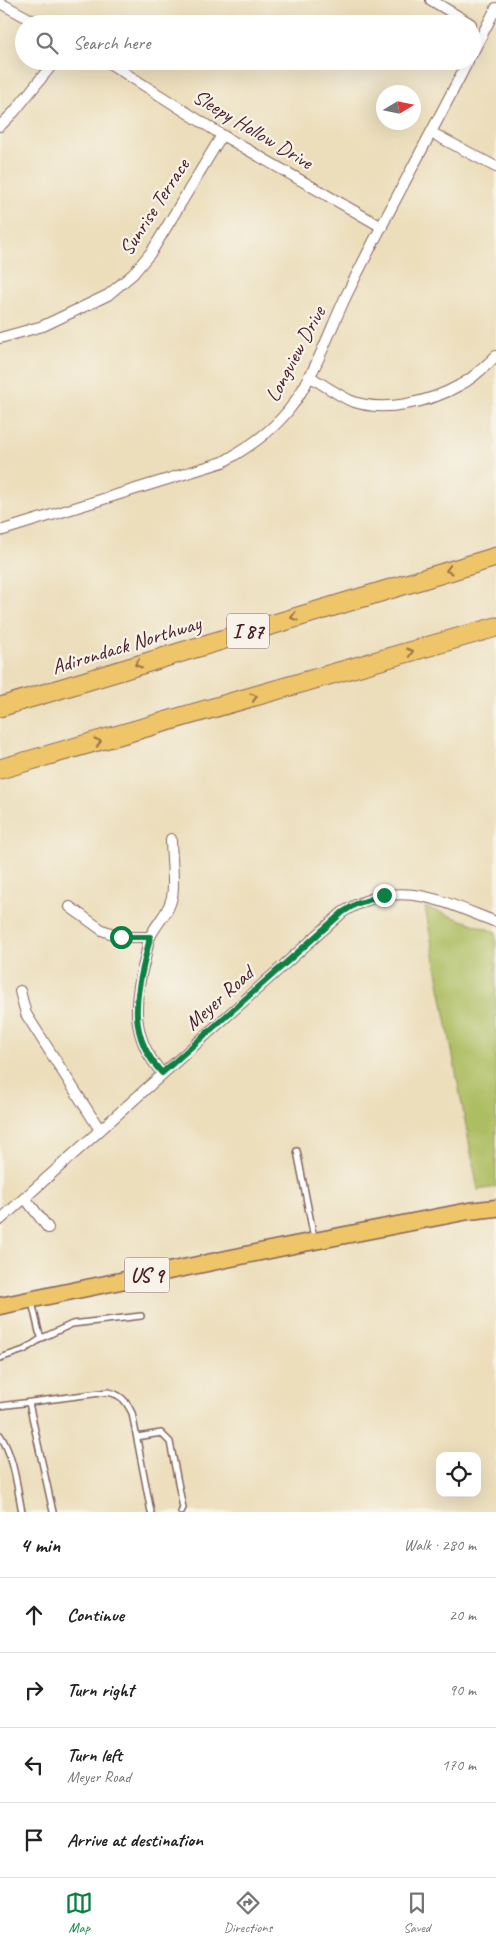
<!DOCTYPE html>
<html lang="en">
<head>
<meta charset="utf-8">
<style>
	:root { --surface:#fff; --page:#f2f2f2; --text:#222; --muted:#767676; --line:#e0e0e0; --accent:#0b8043 }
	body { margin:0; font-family:Caveat,sans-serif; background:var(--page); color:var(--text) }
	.controls { position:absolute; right:15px; bottom:15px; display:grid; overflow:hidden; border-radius:10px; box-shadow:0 5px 20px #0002 }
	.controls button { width:45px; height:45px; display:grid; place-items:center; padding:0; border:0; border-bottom:1px solid var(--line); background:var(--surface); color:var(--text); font:25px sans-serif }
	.compass { position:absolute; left:376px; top:85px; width:45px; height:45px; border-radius:50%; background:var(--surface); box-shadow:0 5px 20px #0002; rotate:80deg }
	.stop { position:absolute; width:15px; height:15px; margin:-11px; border:4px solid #0b8043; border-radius:50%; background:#fff }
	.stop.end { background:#0b8043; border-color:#fff; box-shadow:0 1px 5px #0008 }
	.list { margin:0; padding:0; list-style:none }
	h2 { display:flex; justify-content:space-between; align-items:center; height:65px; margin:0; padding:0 20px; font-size:21px }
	h2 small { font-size:16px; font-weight:400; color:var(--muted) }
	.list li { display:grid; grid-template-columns:32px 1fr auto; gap:15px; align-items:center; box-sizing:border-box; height:75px; padding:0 20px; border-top:1px solid var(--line) }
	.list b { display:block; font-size:19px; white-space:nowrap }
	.list p { margin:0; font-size:16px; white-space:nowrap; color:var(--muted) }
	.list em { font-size:16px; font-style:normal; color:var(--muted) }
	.icon { flex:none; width:28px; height:28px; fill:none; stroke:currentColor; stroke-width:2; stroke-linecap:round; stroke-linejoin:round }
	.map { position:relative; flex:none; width:496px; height:1512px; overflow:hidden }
	.search { position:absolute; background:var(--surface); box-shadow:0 5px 20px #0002; left:15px; right:15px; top:15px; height:55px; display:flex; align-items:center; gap:12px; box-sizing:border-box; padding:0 18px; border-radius:28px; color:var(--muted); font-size:19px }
	.sheet { height:365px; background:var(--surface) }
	nav { display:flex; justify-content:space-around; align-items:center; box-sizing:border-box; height:70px; border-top:1px solid var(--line); background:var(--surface); font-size:14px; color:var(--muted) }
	nav a { display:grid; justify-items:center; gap:2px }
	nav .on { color:var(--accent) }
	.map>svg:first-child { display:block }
	.green { fill:#adbe62; stroke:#7c6e46 }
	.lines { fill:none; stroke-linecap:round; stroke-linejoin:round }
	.lane-casing { stroke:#83625d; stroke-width:8 }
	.street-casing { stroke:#83625d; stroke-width:12 }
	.primary-casing { stroke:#83625d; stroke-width:19 }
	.highway-casing { stroke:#83625d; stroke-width:21 }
	.lane { stroke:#fff; stroke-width:5 }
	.street { stroke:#fff; stroke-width:10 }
	.primary { stroke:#eec569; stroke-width:16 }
	.highway { stroke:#eec569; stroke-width:19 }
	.oneway { stroke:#9c724a }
	.route { stroke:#0b8043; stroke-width:6 }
	.labels { text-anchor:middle; stroke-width:4.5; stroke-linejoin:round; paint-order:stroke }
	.shield { fill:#f7f3e8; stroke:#7e5f64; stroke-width:1 }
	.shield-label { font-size:20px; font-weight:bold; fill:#4a1f2b }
	.street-label { font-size:21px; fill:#4a1f2b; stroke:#f7f3e8 }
</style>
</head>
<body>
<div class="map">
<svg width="496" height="1512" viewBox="0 0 496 1512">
	<rect width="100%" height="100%" fill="#f7f3e8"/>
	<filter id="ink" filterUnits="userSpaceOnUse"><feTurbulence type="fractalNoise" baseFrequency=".02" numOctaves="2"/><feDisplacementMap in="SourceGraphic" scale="10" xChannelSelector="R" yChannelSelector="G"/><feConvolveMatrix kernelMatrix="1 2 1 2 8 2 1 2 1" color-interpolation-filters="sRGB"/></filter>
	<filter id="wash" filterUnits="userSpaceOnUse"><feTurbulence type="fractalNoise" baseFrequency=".0096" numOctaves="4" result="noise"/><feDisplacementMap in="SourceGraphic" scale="20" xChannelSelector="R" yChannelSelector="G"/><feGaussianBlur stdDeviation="1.12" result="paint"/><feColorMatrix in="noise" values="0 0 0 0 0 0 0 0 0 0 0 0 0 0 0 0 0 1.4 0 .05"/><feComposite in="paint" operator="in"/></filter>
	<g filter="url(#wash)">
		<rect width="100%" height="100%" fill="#ecdebb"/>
		<polygon class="green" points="425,907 496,932 496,1187 478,1190"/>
	</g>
	<g filter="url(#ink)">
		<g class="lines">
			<defs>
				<g id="lane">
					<polyline points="297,1151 314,1238"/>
					<polyline points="32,1302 39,1332 42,1338 72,1324 141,1316"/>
					<polyline points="0,1358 24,1350 42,1338"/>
					<polyline points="29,1403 53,1512"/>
					<path d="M0 1406 108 1392C122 1395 126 1401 132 1413L151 1512"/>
					<path d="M0 1435C14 1456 17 1487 22 1512"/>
					<polyline points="137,1437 161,1433 170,1442 183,1508 181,1512"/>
				</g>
				<g id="street">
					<polyline points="431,0 471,24"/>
					<polyline points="0,3 39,24"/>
					<polyline points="472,54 496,8"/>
					<polyline points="106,61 222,135 382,227"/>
					<polyline points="0,126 14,112 55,61"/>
					<polyline points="432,133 496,167"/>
					<polyline points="0,338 43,326 108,295 133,274 152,251 222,135"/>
					<path d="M309 376C322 384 335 393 349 400 381 414 431 402 460 385 474 378 485 366 496 356"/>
					<path d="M0 531 223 462C247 448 270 433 288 411 314 378 328 334 346 296 385 217 428 140 468 61"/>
					<polyline points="70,907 102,930 121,937 150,937"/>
					<polyline points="20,991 26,1014 100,1130"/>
					<path d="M162 1073C131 1038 133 1002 145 959 147 952 147 943 150 937 157 922 169 913 172 897 175 882 171 855 171 839"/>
					<polyline points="25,1198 48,1228"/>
					<path d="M0 1220 343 912C400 877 441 901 496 922"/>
				</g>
				<polyline id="primary" points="0,1306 294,1245 469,1211 496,1208"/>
				<g id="highway">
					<polyline points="0,707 496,557"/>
					<polyline points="0,769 496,627"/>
				</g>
			</defs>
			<use href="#lane" class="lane-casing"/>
			<use href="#street" class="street-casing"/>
			<use href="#primary" class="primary-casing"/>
			<use href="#highway" class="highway-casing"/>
			<use href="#lane" class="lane"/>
			<use href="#street" class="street"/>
			<use href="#primary" class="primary"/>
			<use href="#highway" class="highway"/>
		</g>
		<defs><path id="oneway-chevron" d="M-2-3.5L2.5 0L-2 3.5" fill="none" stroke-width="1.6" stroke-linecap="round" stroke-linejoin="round" transform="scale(1.25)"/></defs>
		<g class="oneway">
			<use href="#oneway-chevron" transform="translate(449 570) rotate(164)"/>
			<use href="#oneway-chevron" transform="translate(294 617) rotate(163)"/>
			<use href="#oneway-chevron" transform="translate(410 652) rotate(-16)"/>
			<use href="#oneway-chevron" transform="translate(138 664) rotate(163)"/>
			<use href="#oneway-chevron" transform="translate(254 697) rotate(-16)"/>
			<use href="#oneway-chevron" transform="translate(98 742) rotate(-16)"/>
		</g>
	</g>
	<g class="lines" filter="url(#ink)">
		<path class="route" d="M121 937H150C139 988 122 1029 162 1073L343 912 356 904 384 895"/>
	</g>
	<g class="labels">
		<g class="shield">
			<rect x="227" y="613.5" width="42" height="35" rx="4"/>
			<rect x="124.5" y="1257.5" width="45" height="35" rx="4"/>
		</g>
		<g class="shield-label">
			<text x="248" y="638">I 87</text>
			<text x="147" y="1282">US 9</text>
		</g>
		<g class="street-label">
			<text transform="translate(253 129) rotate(31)" y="7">Sleepy Hollow Drive</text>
			<text transform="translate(154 207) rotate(-57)" y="7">Sunrise Terrace</text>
			<text transform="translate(295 354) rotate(-62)" y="7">Longview Drive</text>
			<text transform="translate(126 645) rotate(-17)" y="7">Adirondack Northway</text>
			<text transform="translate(219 998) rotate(-42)" y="7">Meyer Road</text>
		</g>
	</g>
</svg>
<div class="controls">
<button><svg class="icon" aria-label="locate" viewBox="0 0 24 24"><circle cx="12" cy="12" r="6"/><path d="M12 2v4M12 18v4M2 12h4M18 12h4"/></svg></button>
</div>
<svg class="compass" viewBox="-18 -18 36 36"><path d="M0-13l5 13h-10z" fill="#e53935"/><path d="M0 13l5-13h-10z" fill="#767676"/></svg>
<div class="stop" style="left:121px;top:937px"></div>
<div class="stop end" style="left:384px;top:895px"></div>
<div class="search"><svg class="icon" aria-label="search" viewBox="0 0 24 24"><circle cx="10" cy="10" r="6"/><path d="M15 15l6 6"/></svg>Search here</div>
</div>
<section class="sheet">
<h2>4 min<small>Walk · 280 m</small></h2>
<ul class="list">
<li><svg class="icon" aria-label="ahead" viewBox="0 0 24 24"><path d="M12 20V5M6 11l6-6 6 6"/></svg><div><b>Continue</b></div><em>20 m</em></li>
<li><svg class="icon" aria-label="right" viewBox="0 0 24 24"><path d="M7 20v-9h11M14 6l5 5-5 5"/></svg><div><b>Turn right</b></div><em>90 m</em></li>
<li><svg class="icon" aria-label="left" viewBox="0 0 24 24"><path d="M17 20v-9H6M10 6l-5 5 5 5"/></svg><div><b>Turn left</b><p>Meyer Road</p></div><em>170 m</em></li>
<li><svg class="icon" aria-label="arrive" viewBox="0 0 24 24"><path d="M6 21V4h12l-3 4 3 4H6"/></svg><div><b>Arrive at destination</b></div></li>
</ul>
</section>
<nav>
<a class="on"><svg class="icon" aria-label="map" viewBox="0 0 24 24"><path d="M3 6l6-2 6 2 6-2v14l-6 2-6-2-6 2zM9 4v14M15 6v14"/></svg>Map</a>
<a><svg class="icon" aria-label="directions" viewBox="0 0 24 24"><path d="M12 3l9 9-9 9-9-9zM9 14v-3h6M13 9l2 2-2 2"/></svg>Directions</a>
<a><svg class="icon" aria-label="saved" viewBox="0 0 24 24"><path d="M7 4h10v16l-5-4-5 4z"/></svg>Saved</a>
</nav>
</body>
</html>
